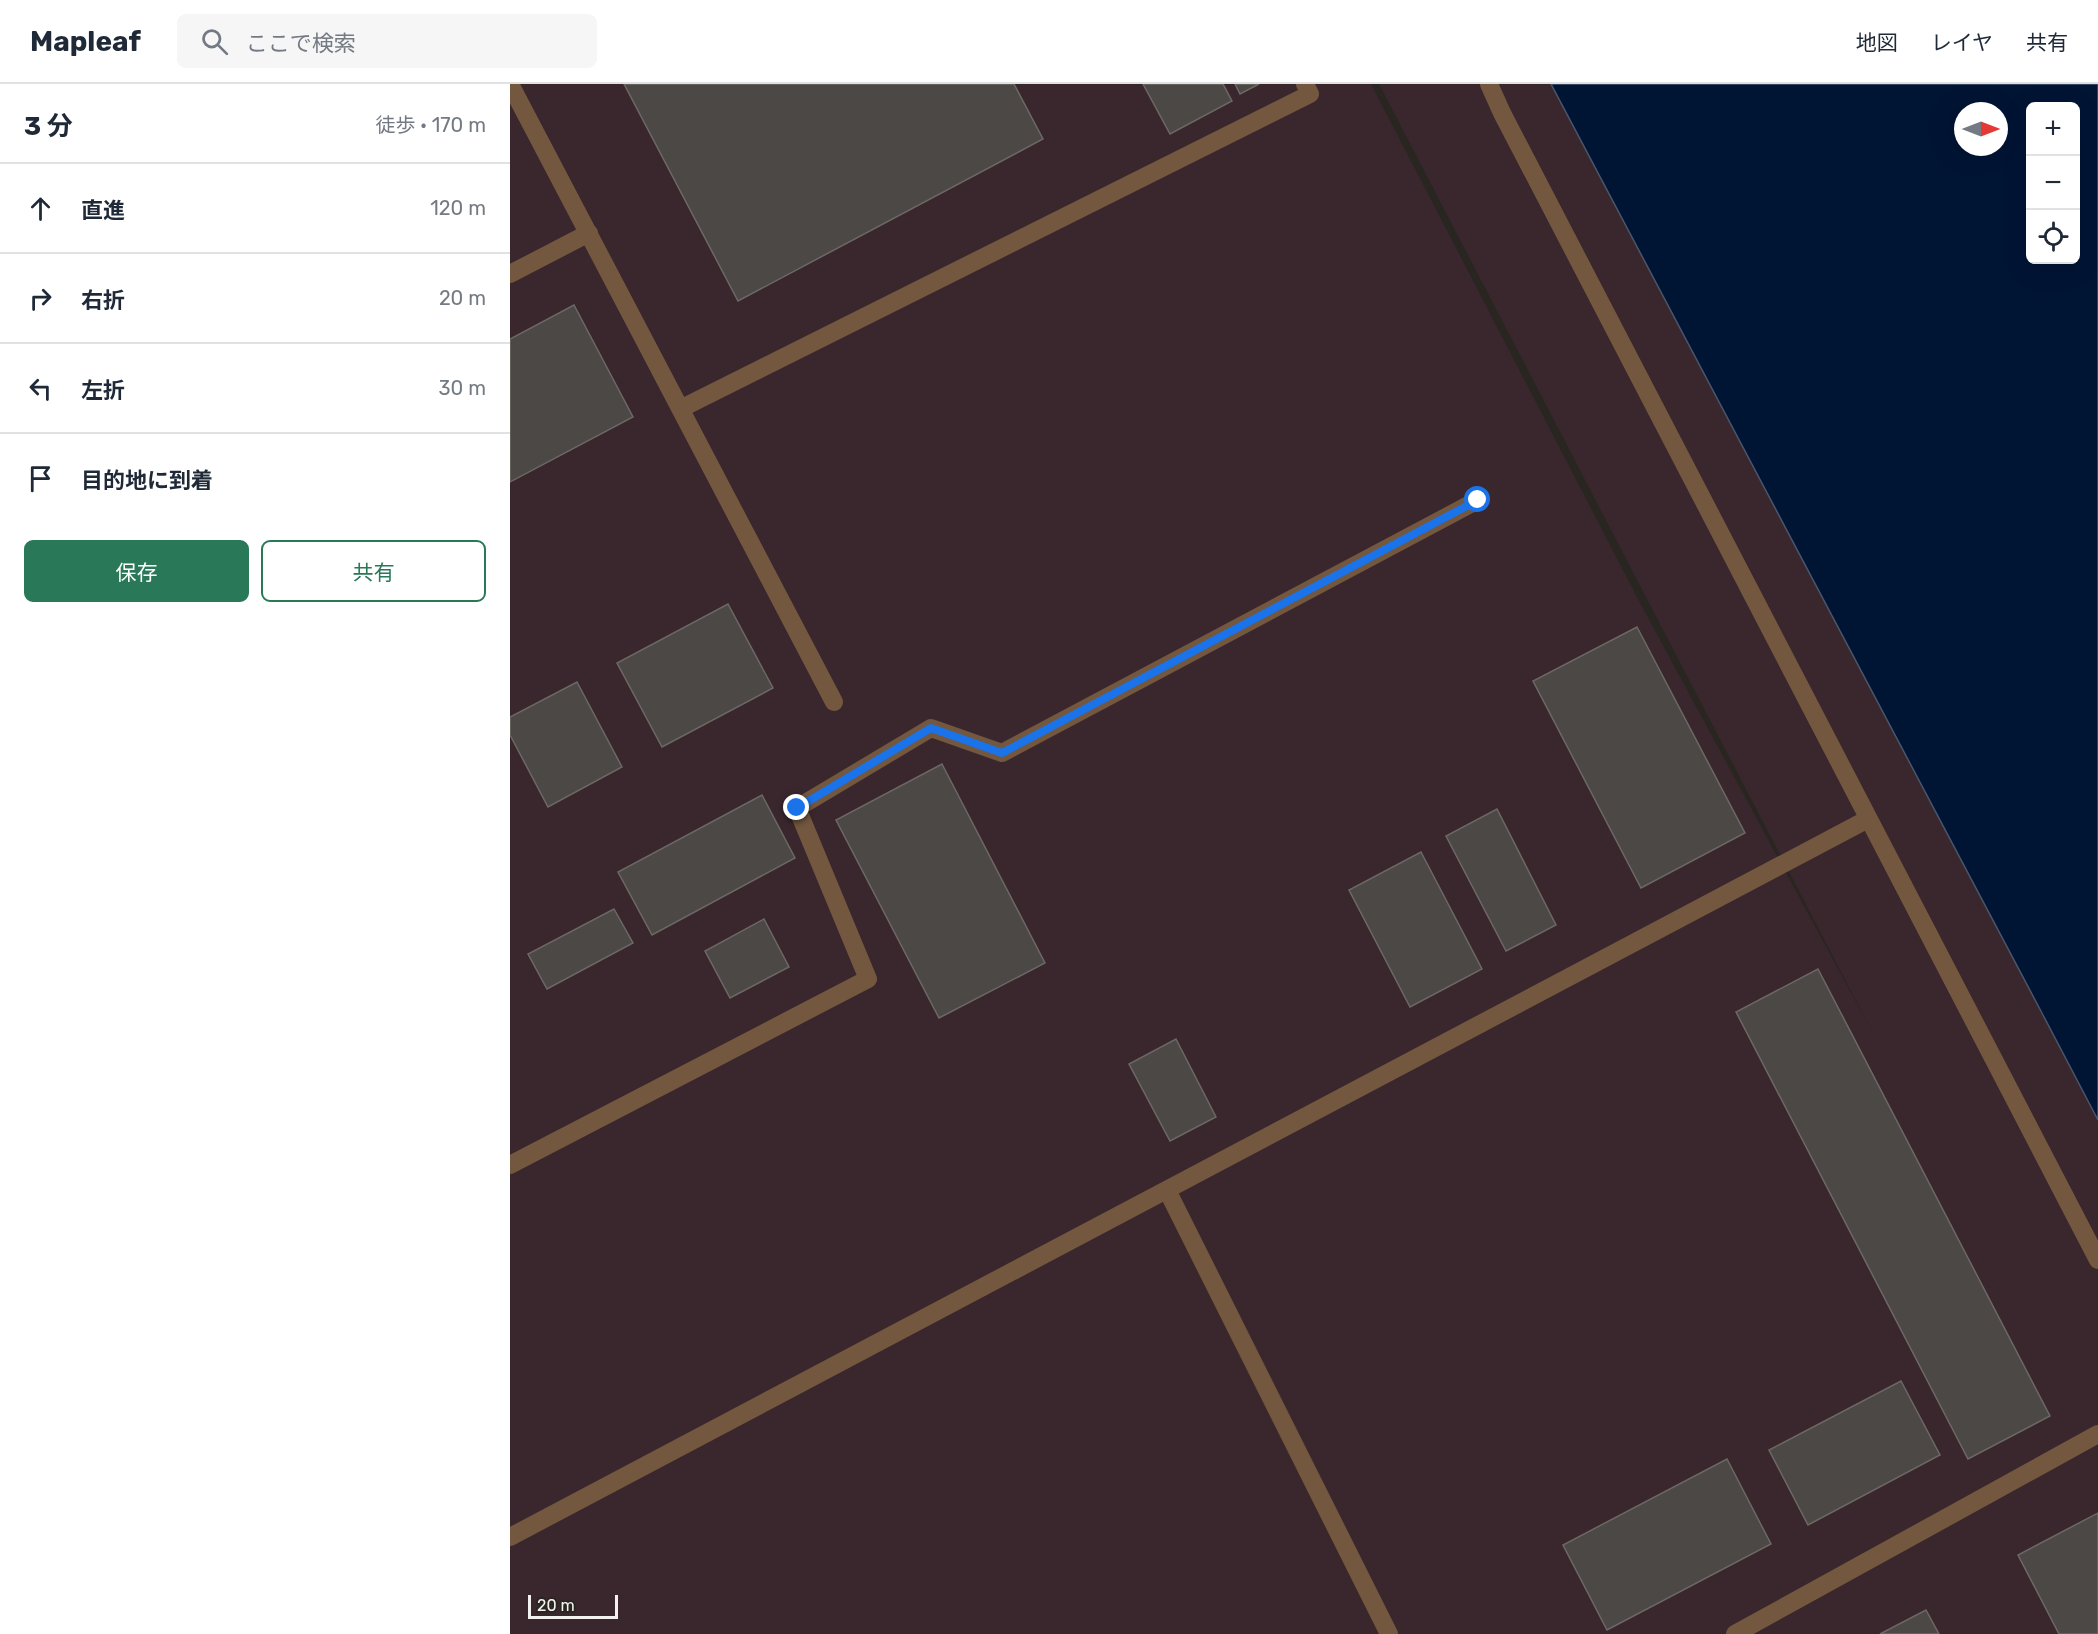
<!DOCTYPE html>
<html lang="ja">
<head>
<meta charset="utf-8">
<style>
	:root { --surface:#fff; --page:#f6f6f7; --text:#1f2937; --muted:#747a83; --line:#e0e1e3; --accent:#297858 }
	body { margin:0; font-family:Rubik,"Noto Sans JP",sans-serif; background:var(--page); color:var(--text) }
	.controls { position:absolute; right:18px; top:18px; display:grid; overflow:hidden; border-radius:9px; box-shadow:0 6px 24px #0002 }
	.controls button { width:54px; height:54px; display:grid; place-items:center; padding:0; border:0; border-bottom:2px solid var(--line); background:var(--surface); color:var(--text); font:30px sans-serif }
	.compass { position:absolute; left:1444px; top:18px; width:54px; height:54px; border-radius:50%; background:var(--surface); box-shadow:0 6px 24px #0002; rotate:90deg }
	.scale { position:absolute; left:18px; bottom:15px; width:90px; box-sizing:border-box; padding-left:6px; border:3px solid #f4f2f0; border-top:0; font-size:16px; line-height:21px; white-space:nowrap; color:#f4f2f0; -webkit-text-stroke:4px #292622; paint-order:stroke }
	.stop { position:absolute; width:18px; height:18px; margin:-14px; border:4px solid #1a73e8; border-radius:50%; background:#fff }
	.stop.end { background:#1a73e8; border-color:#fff; box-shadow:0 2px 6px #0008 }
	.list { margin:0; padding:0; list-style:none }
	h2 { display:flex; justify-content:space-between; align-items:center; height:78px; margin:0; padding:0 24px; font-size:26px }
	h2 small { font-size:20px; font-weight:400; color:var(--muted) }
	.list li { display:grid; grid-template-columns:39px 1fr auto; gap:18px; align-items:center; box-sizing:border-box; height:90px; padding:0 24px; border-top:2px solid var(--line) }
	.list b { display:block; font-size:22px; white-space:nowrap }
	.list em { font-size:20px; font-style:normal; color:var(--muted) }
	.actions { display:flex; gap:12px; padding:18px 24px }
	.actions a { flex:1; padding:14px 0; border:2px solid var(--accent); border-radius:9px; text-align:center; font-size:21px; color:var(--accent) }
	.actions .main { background:var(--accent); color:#fff }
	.icon { flex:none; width:33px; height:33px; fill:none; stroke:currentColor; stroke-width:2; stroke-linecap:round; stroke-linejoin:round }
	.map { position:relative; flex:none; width:1588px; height:1550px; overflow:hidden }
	header { display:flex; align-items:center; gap:36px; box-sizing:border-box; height:84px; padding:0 30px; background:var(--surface); border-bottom:2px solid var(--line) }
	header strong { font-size:28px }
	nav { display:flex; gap:33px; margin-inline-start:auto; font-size:21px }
	.search { width:420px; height:54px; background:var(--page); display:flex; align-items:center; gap:15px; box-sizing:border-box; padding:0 21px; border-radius:9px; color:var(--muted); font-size:22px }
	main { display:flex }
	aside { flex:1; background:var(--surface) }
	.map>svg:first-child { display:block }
	.industrial { fill:#3a272e }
	.water { fill:#001434; stroke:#49576c; stroke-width:1.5; fill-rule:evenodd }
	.building { fill:#4c4845; stroke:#6c6965; stroke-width:1.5 }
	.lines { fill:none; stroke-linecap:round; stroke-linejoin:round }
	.minor { stroke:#73573e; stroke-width:18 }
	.route { stroke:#1a73e8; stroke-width:8 }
</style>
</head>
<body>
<header>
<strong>Mapleaf</strong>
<div class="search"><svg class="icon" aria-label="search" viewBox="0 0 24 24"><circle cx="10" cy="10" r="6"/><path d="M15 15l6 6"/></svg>ここで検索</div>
<nav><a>地図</a><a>レイヤ</a><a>共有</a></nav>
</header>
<main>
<aside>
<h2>3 分<small>徒歩 · 170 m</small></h2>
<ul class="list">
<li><svg class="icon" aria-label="ahead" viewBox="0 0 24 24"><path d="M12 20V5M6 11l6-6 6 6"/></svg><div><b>直進</b></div><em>120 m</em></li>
<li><svg class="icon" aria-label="right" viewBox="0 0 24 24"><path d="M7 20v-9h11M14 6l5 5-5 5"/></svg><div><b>右折</b></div><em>20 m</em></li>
<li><svg class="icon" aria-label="left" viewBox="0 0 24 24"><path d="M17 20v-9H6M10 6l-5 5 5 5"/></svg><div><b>左折</b></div><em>30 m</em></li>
<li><svg class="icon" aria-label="arrive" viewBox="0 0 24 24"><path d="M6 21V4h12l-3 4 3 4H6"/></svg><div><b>目的地に到着</b></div></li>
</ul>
<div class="actions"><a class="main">保存</a><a>共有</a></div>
</aside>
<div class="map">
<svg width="1588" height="1550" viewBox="0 0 1588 1550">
	<rect width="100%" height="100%" fill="#292622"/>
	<polygon class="industrial" points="0,0 861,0 1130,519 1366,955 869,0 1041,0 1588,1036 1588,1550 0,1550"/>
	<path class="water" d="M1041 0H1588V1036L1533 931ZM1520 22H1566V176H1520ZM1453 27H1489V63H1453Z"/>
	<g class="building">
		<polygon points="114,0 504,0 533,55 228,217"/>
		<polygon points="633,0 713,0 722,17 660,50"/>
		<polygon points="725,0 749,0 730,10"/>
		<polygon points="64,221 123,333 0,398 0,255"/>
		<polygon points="218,520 263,604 152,663 107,579"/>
		<polygon points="1127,543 1235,749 1131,804 1023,597"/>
		<polygon points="67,598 112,683 38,723 0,651 0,633"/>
		<polygon points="432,680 535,879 429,934 326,736"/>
		<polygon points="252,711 285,774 142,851 108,788"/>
		<polygon points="987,725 1046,841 996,867 936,752"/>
		<polygon points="911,768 972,885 900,923 839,806"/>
		<polygon points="104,825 123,859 37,905 18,870"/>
		<polygon points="254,835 279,883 220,914 195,867"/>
		<polygon points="1308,885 1540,1332 1458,1375 1226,928"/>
		<polygon points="666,955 706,1033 660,1057 619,980"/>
		<polygon points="1391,1297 1430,1371 1298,1441 1259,1366"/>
		<polygon points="1217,1375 1261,1460 1097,1546 1053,1461"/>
		<polygon points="1588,1429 1588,1550 1549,1550 1508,1471"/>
		<polygon points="1416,1526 1429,1550 1370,1550"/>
	</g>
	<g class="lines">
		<g class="minor">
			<polyline points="0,0 324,618"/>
			<polyline points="979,0 992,29 1588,1176"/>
			<polyline points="0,190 79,149"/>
			<polyline points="172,324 800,10 795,0"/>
			<polyline points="0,1081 358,895 287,724 421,644 492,669 968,416"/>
			<polyline points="657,1106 879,1550"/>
			<polyline points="0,1453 1358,735"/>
			<polyline points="1225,1550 1588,1350"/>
		</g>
	</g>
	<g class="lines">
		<polyline class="route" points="287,724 421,644 492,669 968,416"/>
	</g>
</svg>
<div class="controls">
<button>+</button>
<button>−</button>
<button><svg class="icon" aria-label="locate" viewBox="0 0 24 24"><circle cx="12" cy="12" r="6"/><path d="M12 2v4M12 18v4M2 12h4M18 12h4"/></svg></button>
</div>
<svg class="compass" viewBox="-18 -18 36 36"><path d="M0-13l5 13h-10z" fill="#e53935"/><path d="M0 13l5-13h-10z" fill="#747a83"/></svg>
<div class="scale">20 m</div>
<div class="stop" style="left:968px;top:416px"></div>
<div class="stop end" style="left:287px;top:724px"></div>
</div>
</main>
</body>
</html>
